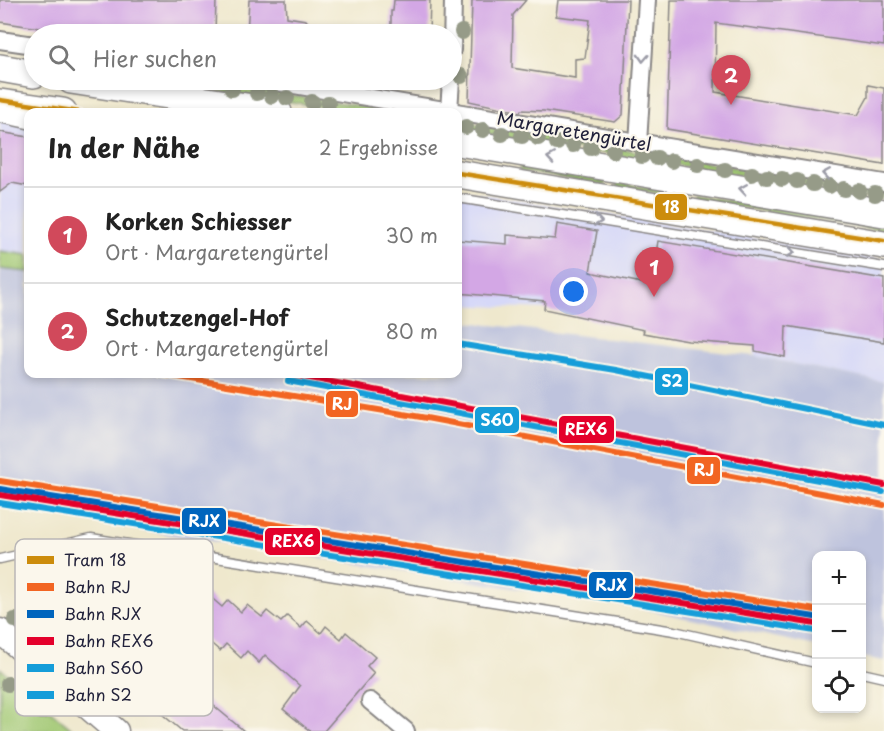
<!DOCTYPE html>
<html lang="de">
<head>
<meta charset="utf-8">
<style>
	:root { --surface:#fff; --page:#f6f6f6; --text:#222; --muted:#767676; --line:#e0e0e0; --accent:#d1495b }
	body { margin:0; font-family:"Playpen Sans",sans-serif; background:var(--page); color:var(--text) }
	.controls { position:absolute; right:18px; bottom:18px; display:grid; overflow:hidden; border-radius:12px; box-shadow:0 3px 9px #0003 }
	.controls button { width:54px; height:54px; display:grid; place-items:center; padding:0; border:0; border-bottom:2px solid var(--line); background:var(--surface); color:var(--text); font:30px sans-serif }
	.you { position:absolute; left:574px; top:292px; width:21px; height:21px; margin:-15px; border:4px solid #fff; border-radius:50%; background:#1a73e8; box-shadow:0 0 0 9px #1a73e833 }
	.badge { display:grid; place-items:center; width:39px; height:39px; border-radius:50%; background:var(--accent); color:#fff; font-size:20px; font-weight:700 }
	.pin { position:absolute; translate:-50% -50px; filter:drop-shadow(0 2px 3px #0008) }
	.pin::after { content:''; position:absolute; top:32px; width:21px; height:18px; background:inherit; clip-path:polygon(0 0,100% 0,50% 100%) }
	.list { margin:0; padding:0; list-style:none }
	h2 { display:flex; justify-content:space-between; align-items:center; height:78px; margin:0; padding:0 24px; font-size:26px }
	h2 small { font-size:20px; font-weight:400; color:var(--muted) }
	.list li { display:grid; grid-template-columns:39px 1fr auto; gap:18px; align-items:center; box-sizing:border-box; height:96px; padding:0 24px; border-top:2px solid var(--line) }
	.list b { display:block; font-size:22px; white-space:nowrap }
	.list p { margin:0; font-size:20px; white-space:nowrap; color:var(--muted) }
	.list em { font-size:20px; font-style:normal; color:var(--muted) }
	.icon { flex:none; width:33px; height:33px; fill:none; stroke:currentColor; stroke-width:2; stroke-linecap:round; stroke-linejoin:round }
	.map { position:relative; flex:none; width:884px; height:731px; overflow:hidden }
	.search { position:absolute; background:var(--surface); box-shadow:0 3px 9px #0003; left:24px; top:24px; width:438px; height:66px; display:flex; align-items:center; gap:15px; box-sizing:border-box; padding:0 21px; border-radius:33px; color:var(--muted); font-size:22px }
	.panel { position:absolute; background:var(--surface); box-shadow:0 3px 9px #0003; left:24px; top:108px; width:438px; height:270px; border-radius:12px }
	.map>svg:first-child { display:block }
	.built { fill:#d6d8f8 }
	.industrial { fill:#bec3dd }
	.green { fill:#a1c873; stroke:#627557; stroke-width:1.5 }
	.building { fill:#d3a7e5 }
	.lines { fill:none; stroke-linecap:round; stroke-linejoin:round }
	.lane-casing { stroke:#888584; stroke-width:11 }
	.street-casing { stroke:#888584; stroke-width:20 }
	.secondary-casing { stroke:#888584; stroke-width:27 }
	.primary-casing { stroke:#888584; stroke-width:30 }
	.lane { stroke:#fff; stroke-width:8 }
	.street { stroke:#fff; stroke-width:16 }
	.secondary { stroke:#fff; stroke-width:24 }
	.primary { stroke:#fff; stroke-width:27 }
	.rail-1-casing { stroke:#fbf7ec; stroke-width:10 }
	.rail-2-casing { stroke:#fbf7ec; stroke-width:10 }
	.rail-3-casing { stroke:#fbf7ec; stroke-width:10 }
	.rail-4-casing { stroke:#fbf7ec; stroke-width:10 }
	.rail-5-casing { stroke:#fbf7ec; stroke-width:10 }
	.rail-1 { stroke:#f26522; stroke-width:6 }
	.rail-2 { stroke:#0065bd; stroke-width:6 }
	.rail-3 { stroke:#e4002b; stroke-width:6 }
	.rail-4 { stroke:#159dd9; stroke-width:6 }
	.rail-5 { stroke:#159dd9; stroke-width:6 }
	.tram-1-casing { stroke:#fbf7ec; stroke-width:9 }
	.tram-1 { stroke:#cc8c0c; stroke-width:4.5 }
	.tree { fill:#969b88 }
	.oneway { stroke:#9c9ca7 }
	.labels { text-anchor:middle; stroke-width:4.5; stroke-linejoin:round; paint-order:stroke }
	.street-label { font-size:18px; fill:#22223b; stroke:#fbf7ec }
	.key { fill:#fbf7ec; stroke:#bab7b7; stroke-width:1.5 }
	.key-label { font-size:16px; fill:#22223b }
	.line-badge { stroke:#fbf7ec; stroke-width:2 }
	.badge-label { font-size:16px; text-anchor:middle; font-weight:bold; fill:#fff }
</style>
</head>
<body>
<div class="map">
<svg width="884" height="731" viewBox="0 0 884 731">
	<rect width="100%" height="100%" fill="#fbf7ec"/>
	<filter id="ink" filterUnits="userSpaceOnUse"><feTurbulence type="fractalNoise" baseFrequency=".0167" numOctaves="2"/><feDisplacementMap in="SourceGraphic" scale="12" xChannelSelector="R" yChannelSelector="G"/><feConvolveMatrix kernelMatrix="1 2 1 2 8 2 1 2 1" color-interpolation-filters="sRGB"/></filter>
	<filter id="wash" filterUnits="userSpaceOnUse"><feTurbulence type="fractalNoise" baseFrequency=".008" numOctaves="4" result="noise"/><feDisplacementMap in="SourceGraphic" scale="24" xChannelSelector="R" yChannelSelector="G"/><feGaussianBlur stdDeviation="1.35" result="paint"/><feColorMatrix in="noise" values="0 0 0 0 0 0 0 0 0 0 0 0 0 0 0 0 0 1.4 0 .05"/><feComposite in="paint" operator="in"/></filter>
	<g filter="url(#wash)">
		<rect width="100%" height="100%" fill="#efe8cd"/>
		<g class="built">
			<polygon points="0,115 28,119 28,256 0,251"/>
			<polygon points="458,190 884,259 884,382 754,356 755,346 688,341 544,309 458,305"/>
		</g>
		<polygon class="industrial" points="0,269 28,272 28,374 458,374 458,321 754,356 884,382 884,661 862,657 862,556 816,556 816,646 635,607 139,530 0,505"/>
		<g class="green">
			<polygon points="151,80 196,80 398,112 355,112"/>
			<polygon points="458,122 884,192 884,199 458,129"/>
			<polygon points="520,166 605,181 605,185 520,171"/>
			<polygon points="617,183 682,193 682,197 617,187"/>
			<polygon points="693,195 884,226 884,231 693,199"/>
			<polygon points="0,251 28,255 28,272 0,269"/>
			<polygon points="0,668 74,731 0,731"/>
		</g>
		<g id="blocks">
			<g class="building">
				<polygon points="0,0 216,0 215,34 79,34 0,22"/>
				<polygon points="249,0 286,0 287,17 306,20 316,34 247,34"/>
				<polygon points="394,0 430,0 429,34 391,34 391,11 393,11"/>
				<polygon points="472,0 526,0 513,15 512,68 575,78 575,59 585,58 590,20 556,16 558,0 628,0 623,115 615,122 544,111 521,110 520,112 469,101"/>
				<polygon points="671,0 884,0 884,46 716,23 715,92 858,115 868,97 868,85 884,88 884,165 667,129"/>
				<polygon points="0,132 28,137 28,186 12,183 0,192"/>
				<polygon points="557,224 597,231 590,272 651,285 658,241 884,279 884,342 786,326 785,357 755,351 755,346 688,341 643,333 644,330 544,309 545,301 458,293 458,240 507,244 507,235 555,239"/>
				<polygon points="131,575 142,584 148,578 161,589 165,586 182,601 190,592 201,602 207,594 222,607 228,600 241,612 247,605 262,617 267,611 281,622 287,616 301,628 307,621 321,633 326,626 341,639 346,632 375,657 367,666 374,673 324,731 310,731 283,709 300,686 265,655 259,663 247,651 241,658 226,644 220,651 206,639 200,647 185,635 173,648 157,633 121,676 76,638 88,625 84,622 97,608 91,603 118,576 125,582"/>
				<polygon points="169,667 220,711 244,731 182,731 143,698"/>
			</g>
		</g>
	</g>
	<g filter="url(#ink)">
		<use href="#blocks" fill-opacity="0" stroke="#888584" stroke-width="1.5"/>
		<g class="lines">
			<defs>
				<g id="lane">
					<polyline points="0,118 28,124"/>
					<polyline points="458,198 884,267"/>
					<polyline points="0,559 91,538 674,631 816,663"/>
					<polyline points="862,673 884,678"/>
				</g>
				<g id="street">
					<polyline points="0,40 34,45"/>
					<polyline points="452,50 453,0"/>
					<polyline points="264,80 884,183"/>
					<polyline points="449,111 451,80"/>
					<polyline points="638,143 647,0"/>
					<polyline points="370,701 406,731"/>
				</g>
				<polyline id="secondary" points="0,631 116,731"/>
				<g id="primary">
					<polyline points="0,68 34,74"/>
					<polyline points="71,80 278,112"/>
					<polyline points="0,103 63,112"/>
					<polyline points="458,142 884,213"/>
					<polyline points="458,174 884,245"/>
				</g>
			</defs>
			<use href="#lane" class="lane-casing"/>
			<use href="#street" class="street-casing"/>
			<use href="#secondary" class="secondary-casing"/>
			<use href="#primary" class="primary-casing"/>
			<use href="#lane" class="lane"/>
			<use href="#street" class="street"/>
			<use href="#secondary" class="secondary"/>
			<use href="#primary" class="primary"/>
			<defs>
				<g id="rail-1">
					<polyline points="161,374 421,417 884,505"/>
					<polyline points="0,481 816,610"/>
				</g>
				<polyline id="rail-2" points="0,489 815,617"/>
				<g id="rail-3">
					<polyline points="289,374 884,485"/>
					<polyline points="0,495 816,624"/>
				</g>
				<g id="rail-4">
					<polyline points="288,381 883,492"/>
					<polyline points="0,503 815,631"/>
				</g>
				<polyline id="rail-5" points="458,344 616,370 884,425"/>
			</defs>
			<use href="#rail-1" class="rail-1-casing"/>
			<use href="#rail-2" class="rail-2-casing"/>
			<use href="#rail-3" class="rail-3-casing"/>
			<use href="#rail-4" class="rail-4-casing"/>
			<use href="#rail-5" class="rail-5-casing"/>
			<use href="#rail-1" class="rail-1"/>
			<use href="#rail-2" class="rail-2"/>
			<use href="#rail-3" class="rail-3"/>
			<use href="#rail-4" class="rail-4"/>
			<use href="#rail-5" class="rail-5"/>
			<defs>
				<g id="tram-1">
					<polyline points="0,100 80,112"/>
					<polyline points="458,173 884,241"/>
				</g>
			</defs>
			<use href="#tram-1" class="tram-1-casing"/>
			<use href="#tram-1" class="tram-1"/>
		</g>
		<g class="tree">
			<circle cx="462" cy="32" r="8"/>
			<circle cx="461" cy="76" r="8"/>
			<circle cx="232" cy="89" r="8"/>
			<circle cx="257" cy="93" r="8"/>
			<circle cx="272" cy="96" r="8"/>
			<circle cx="287" cy="98" r="8"/>
			<circle cx="312" cy="102" r="8"/>
			<circle cx="328" cy="104" r="8"/>
			<circle cx="466" cy="127" r="8"/>
			<circle cx="483" cy="130" r="8"/>
			<circle cx="502" cy="134" r="8"/>
			<circle cx="522" cy="136" r="8"/>
			<circle cx="538" cy="138" r="8"/>
			<circle cx="557" cy="143" r="8"/>
			<circle cx="573" cy="145" r="8"/>
			<circle cx="591" cy="148" r="8"/>
			<circle cx="613" cy="151" r="8"/>
			<circle cx="642" cy="156" r="8"/>
			<circle cx="657" cy="158" r="8"/>
			<circle cx="672" cy="161" r="8"/>
			<circle cx="698" cy="165" r="8"/>
			<circle cx="725" cy="170" r="8"/>
			<circle cx="752" cy="174" r="8"/>
			<circle cx="767" cy="177" r="8"/>
			<circle cx="782" cy="179" r="8"/>
			<circle cx="797" cy="181" r="8"/>
			<circle cx="813" cy="184" r="8"/>
			<circle cx="829" cy="186" r="8"/>
			<circle cx="844" cy="189" r="8"/>
			<circle cx="859" cy="191" r="8"/>
			<circle cx="875" cy="194" r="8"/>
			<circle cx="15" cy="620" r="8"/>
			<circle cx="8" cy="684" r="8"/>
			<circle cx="42" cy="712" r="8"/>
		</g>
		<defs><path id="oneway-chevron" d="M-2-3.5L2.5 0L-2 3.5" fill="none" stroke-width="1.6" stroke-linecap="round" stroke-linejoin="round" transform="scale(1.5)"/></defs>
		<g class="oneway">
			<use href="#oneway-chevron" transform="translate(643 58) rotate(93)"/>
			<use href="#oneway-chevron" transform="translate(551 158) rotate(-171)"/>
			<use href="#oneway-chevron" transform="translate(826 174) rotate(-171)"/>
			<use href="#oneway-chevron" transform="translate(743 189) rotate(-171)"/>
			<use href="#oneway-chevron" transform="translate(598 221) rotate(9)"/>
			<use href="#oneway-chevron" transform="translate(791 252) rotate(9)"/>
		</g>
	</g>
	<g class="labels">
		<g class="street-label">
			<text transform="translate(574 132) rotate(10)" y="6">Margaretengürtel</text>
		</g>
	</g>
	<rect x="15" y="539" width="198" height="177" rx="9" class="key"/>
	<rect x="27" y="556" width="27" height="8" fill="#cc8c0c"/>
	<rect x="27" y="583" width="27" height="8" fill="#f26522"/>
	<rect x="27" y="610" width="27" height="8" fill="#0065bd"/>
	<rect x="27" y="637" width="27" height="8" fill="#e4002b"/>
	<rect x="27" y="664" width="27" height="8" fill="#159dd9"/>
	<rect x="27" y="691" width="27" height="8" fill="#159dd9"/>
	<g class="key-label">
		<text x="64" y="566">Tram 18</text>
		<text x="64" y="593">Bahn RJ</text>
		<text x="64" y="620">Bahn RJX</text>
		<text x="64" y="647">Bahn REX6</text>
		<text x="64" y="674">Bahn S60</text>
		<text x="64" y="701">Bahn S2</text>
	</g>
	<g class="line-badge">
		<rect x="654" y="193" width="34" height="28" rx="6" fill="#cc8c0c"/>
		<rect x="654" y="367" width="35" height="29" rx="6" fill="#159dd9"/>
		<rect x="325" y="390" width="34" height="28" rx="6" fill="#f26522"/>
		<rect x="474" y="406" width="46" height="28" rx="6" fill="#159dd9"/>
		<rect x="558" y="415" width="57" height="29" rx="6" fill="#e4002b"/>
		<rect x="686" y="456" width="35" height="29" rx="6" fill="#f26522"/>
		<rect x="181" y="507" width="46" height="28" rx="6" fill="#0065bd"/>
		<rect x="264" y="527" width="57" height="29" rx="6" fill="#e4002b"/>
		<rect x="588" y="571" width="46" height="28" rx="6" fill="#0065bd"/>
	</g>
	<g class="badge-label">
		<text x="671" y="213">18</text>
		<text x="672" y="387">S2</text>
		<text x="342" y="410">RJ</text>
		<text x="497" y="426">S60</text>
		<text x="586" y="435">REX6</text>
		<text x="704" y="476">RJ</text>
		<text x="204" y="527">RJX</text>
		<text x="293" y="547">REX6</text>
		<text x="611" y="591">RJX</text>
	</g>
</svg>
<div class="controls">
<button>+</button>
<button>−</button>
<button><svg class="icon" aria-label="locate" viewBox="0 0 24 24"><circle cx="12" cy="12" r="6"/><path d="M12 2v4M12 18v4M2 12h4M18 12h4"/></svg></button>
</div>
<div class="you"></div>
<div class="pin badge" style="left:654px;top:297px">1</div>
<div class="pin badge" style="left:731px;top:105px">2</div>
<div class="search"><svg class="icon" aria-label="search" viewBox="0 0 24 24"><circle cx="10" cy="10" r="6"/><path d="M15 15l6 6"/></svg>Hier suchen</div>
<section class="panel">
<h2>In der Nähe<small>2 Ergebnisse</small></h2>
<ul class="list">
<li><span class="badge">1</span><div><b>Korken Schiesser</b><p>Ort · Margaretengürtel</p></div><em>30 m</em></li>
<li><span class="badge">2</span><div><b>Schutzengel-Hof</b><p>Ort · Margaretengürtel</p></div><em>80 m</em></li>
</ul>
</section>
</div>
</body>
</html>
